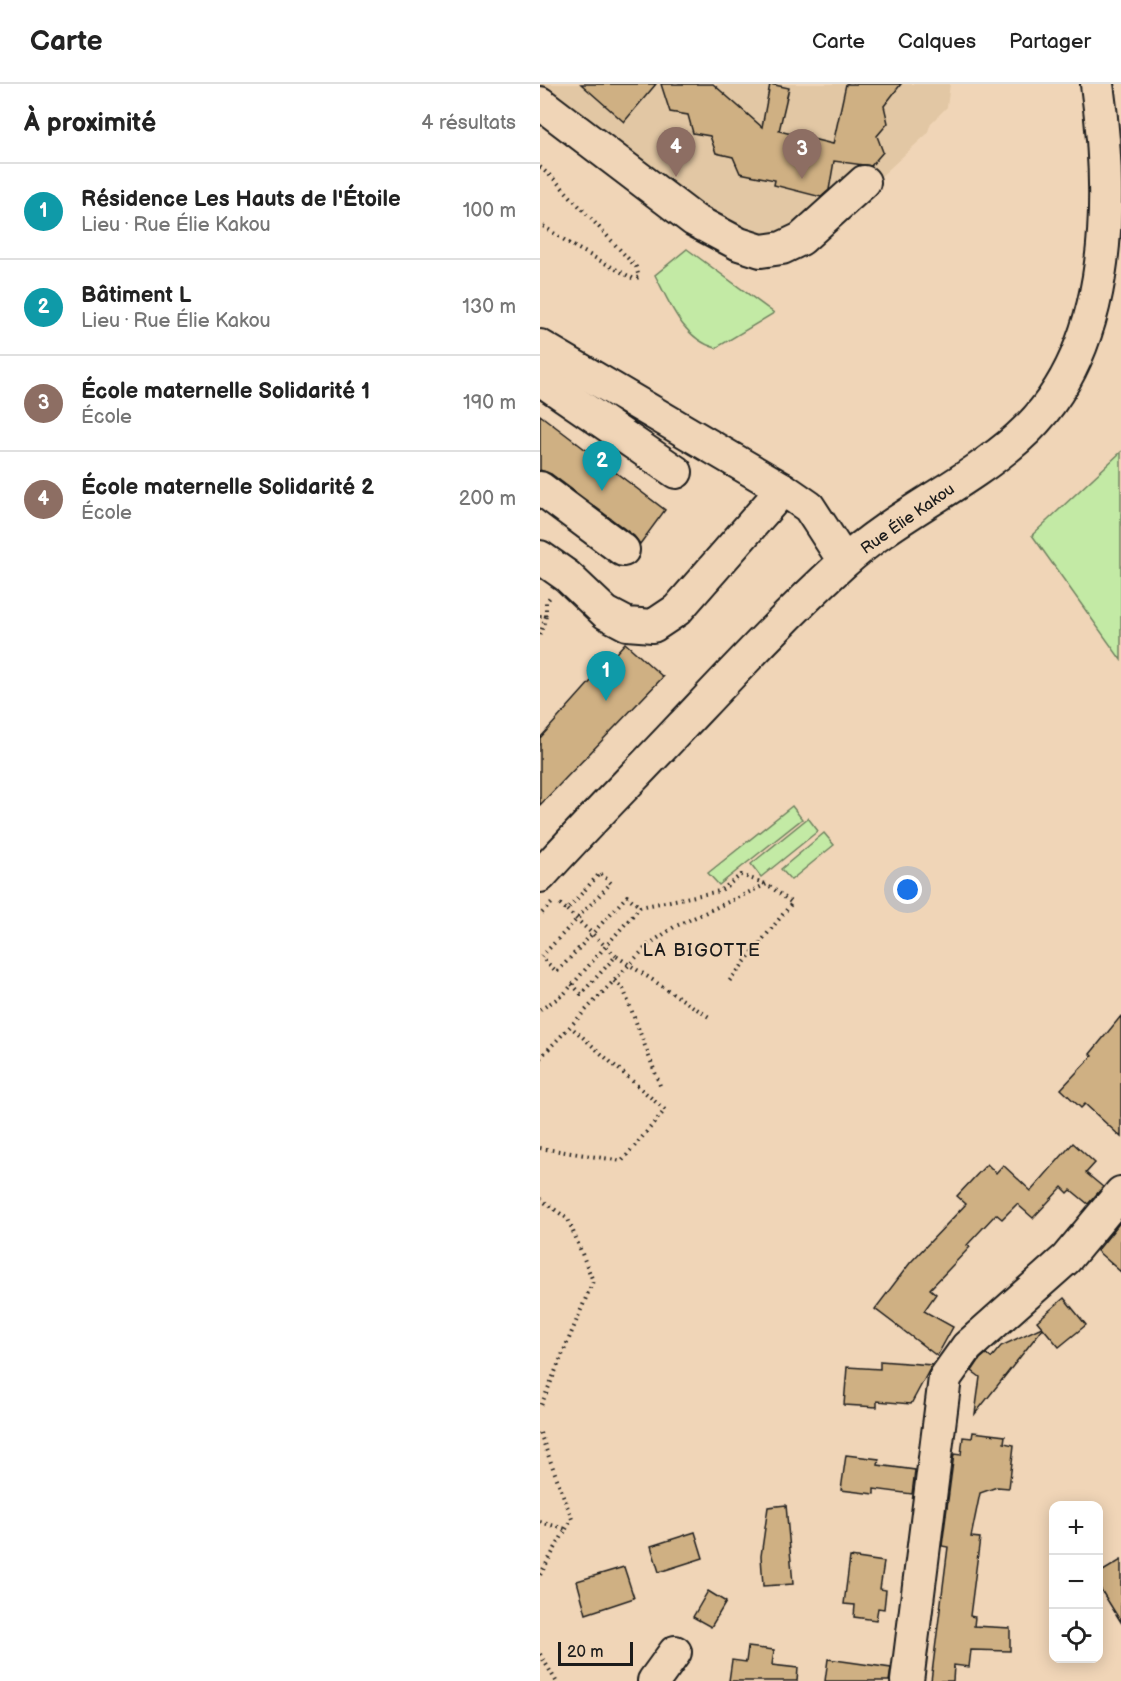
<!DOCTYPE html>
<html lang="fr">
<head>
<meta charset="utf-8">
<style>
	:root { --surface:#fff; --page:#f2f2f2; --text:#222; --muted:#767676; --line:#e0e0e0; --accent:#db2777 }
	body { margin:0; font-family:"Balsamiq Sans",sans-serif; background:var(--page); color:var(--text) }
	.controls { position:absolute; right:18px; bottom:18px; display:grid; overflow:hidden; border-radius:12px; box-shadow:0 3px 15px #0003 }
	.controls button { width:54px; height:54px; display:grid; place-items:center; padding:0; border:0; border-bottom:2px solid var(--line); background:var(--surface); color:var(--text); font:30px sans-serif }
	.scale { position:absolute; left:18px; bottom:15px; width:75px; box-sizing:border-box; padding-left:6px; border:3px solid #1c1c1c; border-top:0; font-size:16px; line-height:21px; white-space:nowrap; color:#1c1c1c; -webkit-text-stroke:4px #f0d5b7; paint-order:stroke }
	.you { position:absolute; left:368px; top:806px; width:21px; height:21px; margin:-15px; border:4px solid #fff; border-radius:50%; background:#1a73e8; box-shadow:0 0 0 9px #1a73e833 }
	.badge { display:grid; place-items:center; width:39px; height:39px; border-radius:50%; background:var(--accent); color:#fff; font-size:20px; font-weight:700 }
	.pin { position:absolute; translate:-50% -50px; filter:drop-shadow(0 2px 3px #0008) }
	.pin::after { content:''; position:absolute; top:32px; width:21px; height:18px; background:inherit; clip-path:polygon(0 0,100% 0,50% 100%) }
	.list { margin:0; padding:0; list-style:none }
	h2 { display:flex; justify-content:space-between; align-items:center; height:78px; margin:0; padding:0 24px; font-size:26px }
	h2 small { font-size:20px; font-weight:400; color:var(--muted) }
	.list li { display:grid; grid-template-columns:39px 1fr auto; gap:18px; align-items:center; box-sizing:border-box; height:96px; padding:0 24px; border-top:2px solid var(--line) }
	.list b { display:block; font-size:22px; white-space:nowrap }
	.list p { margin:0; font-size:20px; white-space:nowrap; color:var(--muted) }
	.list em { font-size:20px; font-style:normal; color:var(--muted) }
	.icon { flex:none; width:33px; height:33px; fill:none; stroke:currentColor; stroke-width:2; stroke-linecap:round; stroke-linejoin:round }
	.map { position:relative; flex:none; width:581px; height:1597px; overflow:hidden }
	header { display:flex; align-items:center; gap:36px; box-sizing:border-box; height:84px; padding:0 30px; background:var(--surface); border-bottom:2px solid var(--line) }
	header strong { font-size:28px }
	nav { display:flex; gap:33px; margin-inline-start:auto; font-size:21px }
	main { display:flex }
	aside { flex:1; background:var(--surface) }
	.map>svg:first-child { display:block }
	.built { fill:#e2c7a4 }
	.green { fill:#c3eaa5; stroke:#708360; stroke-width:1.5 }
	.building { fill:#cfb083; stroke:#1c1c1c; stroke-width:1.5 }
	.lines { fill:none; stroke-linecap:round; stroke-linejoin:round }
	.minor-casing { stroke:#1c1c1c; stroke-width:36 }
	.path { stroke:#1c1c1c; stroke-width:4; stroke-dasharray:1.5 4.5; stroke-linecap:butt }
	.minor { stroke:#f0d5b7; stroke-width:32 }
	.labels { text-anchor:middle; stroke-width:4.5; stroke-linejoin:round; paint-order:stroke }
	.street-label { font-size:16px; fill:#1c1c1c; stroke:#f0d5b7 }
	.neighbourhood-label { font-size:18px; letter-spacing:1.5px; fill:#1c1c1c; stroke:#f0d5b7 }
</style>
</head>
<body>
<header>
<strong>Carte</strong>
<nav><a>Carte</a><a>Calques</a><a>Partager</a></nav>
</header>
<main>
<aside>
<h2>À proximité<small>4 résultats</small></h2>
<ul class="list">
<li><span class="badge" style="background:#0f9aa8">1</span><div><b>Résidence Les Hauts de l'Étoile</b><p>Lieu · Rue Élie Kakou</p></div><em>100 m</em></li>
<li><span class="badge" style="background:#0f9aa8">2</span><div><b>Bâtiment L</b><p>Lieu · Rue Élie Kakou</p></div><em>130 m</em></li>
<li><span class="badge" style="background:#8d6e63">3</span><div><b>École maternelle Solidarité 1</b><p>École</p></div><em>190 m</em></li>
<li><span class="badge" style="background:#8d6e63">4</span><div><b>École maternelle Solidarité 2</b><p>École</p></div><em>200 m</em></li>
</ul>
</aside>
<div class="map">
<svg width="581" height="1597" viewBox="0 0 581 1597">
	<rect width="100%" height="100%" fill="#f0d5b7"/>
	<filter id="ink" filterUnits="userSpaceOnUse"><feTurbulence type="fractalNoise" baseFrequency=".0167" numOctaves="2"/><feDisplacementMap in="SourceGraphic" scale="12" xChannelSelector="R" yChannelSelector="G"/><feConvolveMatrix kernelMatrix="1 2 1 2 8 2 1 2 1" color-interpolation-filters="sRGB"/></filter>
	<g filter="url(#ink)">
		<polygon class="built" points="0,0 410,0 407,23 391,39 387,50 260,167 239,173 0,31"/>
		<g class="green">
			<path d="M147 165 234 229 176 264C143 255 130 220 115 191Z"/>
			<polygon points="581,368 581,576 492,451"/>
			<polygon points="252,722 262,735 179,801 168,789"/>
			<polygon points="268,734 278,747 221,793 211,780"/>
			<polygon points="284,749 294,761 251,796 241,785"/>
		</g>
		<g class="building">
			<polygon points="41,0 116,0 84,38"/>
			<polygon points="121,0 173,0 222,43 230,0 249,4 239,47 293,60 306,0 361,0 344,22 348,39 337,52 343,68 331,82 294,77 289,106 281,113 234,101 235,96 200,89 193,73 176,69 170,52 153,49 148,31 130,28"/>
			<polygon points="0,331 125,426 100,460 94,452 11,390 0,386"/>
			<polygon points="85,559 123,593 0,721 0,654"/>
			<polygon points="581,932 581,1053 545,1020 541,1024 521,1005 552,972 550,970"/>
			<polygon points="533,1059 555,1079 546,1089 563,1103 548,1120 531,1106 528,1109 522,1103 493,1134 477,1120 462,1135 456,1130 427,1161 430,1163 390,1205 396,1210 384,1227 413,1243 397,1272 335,1225 370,1179 426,1120 417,1112 447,1080 456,1089 463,1081 491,1107"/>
			<polygon points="581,1137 581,1188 557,1167"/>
			<polygon points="524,1214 546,1241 519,1263 503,1244 435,1330 440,1293 432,1287 440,1275 446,1270 451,1274 461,1262 502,1243 497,1237"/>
			<polygon points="340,1277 392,1281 371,1320 337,1317 337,1323 304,1321 307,1283 340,1285"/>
			<polygon points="433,1348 465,1352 464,1359 474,1361 469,1404 457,1403 440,1409 431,1453 440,1454 430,1532 435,1533 434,1542 470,1544 470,1567 431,1566 429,1583 414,1581 413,1597 391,1597 408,1463 402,1462 414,1370 421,1371 423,1353 432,1354"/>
			<polygon points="306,1371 339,1375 338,1381 375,1386 372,1410 334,1405 334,1410 301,1406"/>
			<polygon points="246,1421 253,1500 223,1502 221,1472 228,1423"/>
			<polygon points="155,1448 163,1474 119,1488 111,1462"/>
			<polygon points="310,1473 344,1478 340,1505 346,1506 344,1525 338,1524 336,1536 314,1533 315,1521 304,1520"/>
			<polygon points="581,1476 581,1538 558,1501 558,1490"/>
			<polygon points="84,1483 94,1514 46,1530 37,1497"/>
			<polygon points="168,1507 186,1518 171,1543 153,1533"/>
			<polygon points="208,1563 234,1566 232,1581 258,1584 257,1597 189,1597 192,1576 206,1578"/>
			<polygon points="288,1575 351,1584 349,1597 285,1597"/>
		</g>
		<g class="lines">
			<defs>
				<g id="minor">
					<polyline points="0,19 154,136 199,160 221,167 242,164 261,155 324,98"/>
					<polyline points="0,262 243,405 269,423 304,477"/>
					<polyline points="0,295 136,388"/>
					<polyline points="0,404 83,466"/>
					<polyline points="0,473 27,492 66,529 87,540 113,542 137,526 243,405"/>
					<path d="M0 792C46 741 95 692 142 642 194 587 246 531 302 480 355 431 424 402 478 354 574 269 573 116 557 0"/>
					<polyline points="114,1597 135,1568"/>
					<polyline points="367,1597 405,1294 427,1263 526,1175 581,1109"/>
				</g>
			</defs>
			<use href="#minor" class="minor-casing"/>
			<g class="path">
				<polyline points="0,83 15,96 96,183 99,193 94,195 35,163 0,140"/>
				<polyline points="0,532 6,532 6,518 10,513"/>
				<polyline points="0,551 6,532"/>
				<polyline points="20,820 27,826 60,789 71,799 1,873 17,888 87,812 100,823"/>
				<polyline points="27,826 76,872"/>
				<polyline points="2,829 14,817"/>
				<polyline points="74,897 83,904 121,1004"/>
				<polyline points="32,900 41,910 76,872 169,933"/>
				<polyline points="0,926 24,910 100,823 180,807 201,791 226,800"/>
				<polyline points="0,974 108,861 134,843 227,800 252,819 187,900"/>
				<polyline points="0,1064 82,1077 125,1026 31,943"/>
				<polyline points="0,1115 28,1135 53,1197 0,1324"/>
				<polyline points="0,1349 32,1435 26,1445"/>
				<polyline points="0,1438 26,1445 0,1491"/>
				<polyline points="0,1570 16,1597"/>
			</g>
			<use href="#minor" class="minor"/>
		</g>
	</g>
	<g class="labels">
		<g class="street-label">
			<text transform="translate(367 434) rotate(-35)" y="6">Rue Élie Kakou</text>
		</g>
		<g class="neighbourhood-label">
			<text x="162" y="872">LA BIGOTTE</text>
		</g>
	</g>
</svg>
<div class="controls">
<button>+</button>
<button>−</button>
<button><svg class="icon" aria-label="locate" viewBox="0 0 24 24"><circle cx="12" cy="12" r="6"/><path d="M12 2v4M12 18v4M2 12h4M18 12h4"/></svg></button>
</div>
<div class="scale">20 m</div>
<div class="you"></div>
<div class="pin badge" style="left:66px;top:617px;background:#0f9aa8">1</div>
<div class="pin badge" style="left:62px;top:407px;background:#0f9aa8">2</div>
<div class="pin badge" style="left:262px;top:95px;background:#8d6e63">3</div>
<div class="pin badge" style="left:136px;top:93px;background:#8d6e63">4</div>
</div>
</main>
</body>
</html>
